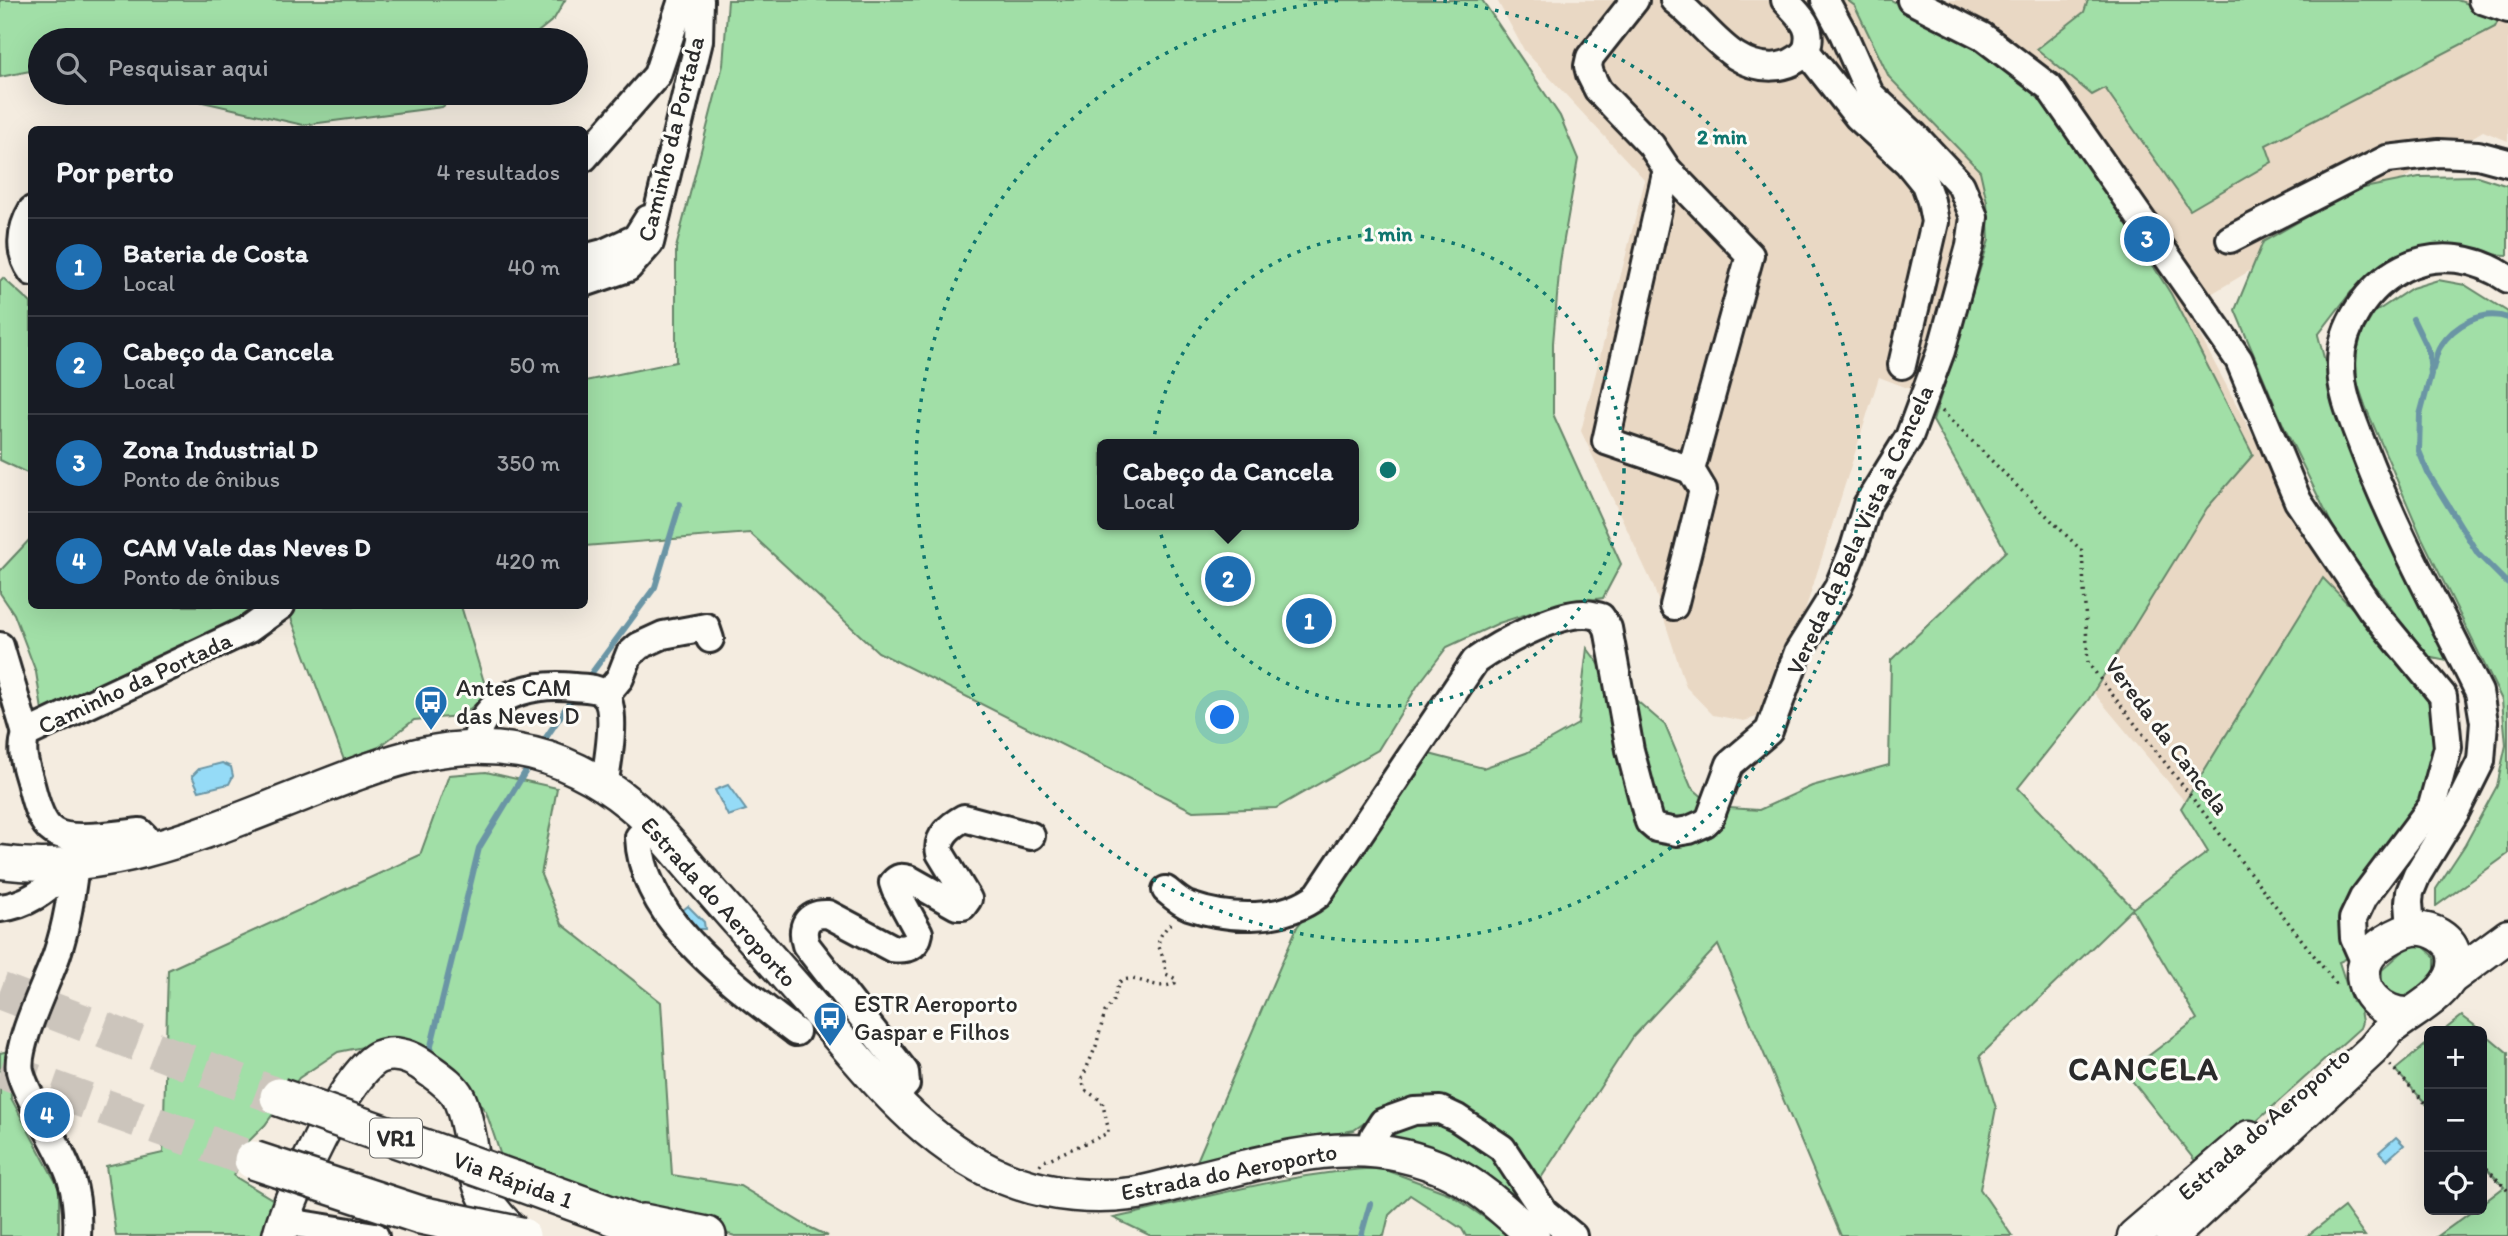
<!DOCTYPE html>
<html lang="pt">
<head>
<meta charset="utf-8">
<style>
	:root { --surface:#171b24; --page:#242831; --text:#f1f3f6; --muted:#9ea1a6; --line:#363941; --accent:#1f6fb2 }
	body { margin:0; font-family:Itim,sans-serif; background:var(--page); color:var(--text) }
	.controls { position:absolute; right:21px; bottom:21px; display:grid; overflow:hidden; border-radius:10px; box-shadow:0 7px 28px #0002 }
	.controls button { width:63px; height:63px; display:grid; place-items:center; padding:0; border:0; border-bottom:2px solid var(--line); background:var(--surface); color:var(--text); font:35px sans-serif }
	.you { position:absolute; left:1223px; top:718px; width:24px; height:24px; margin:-18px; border:5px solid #fff; border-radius:50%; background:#1a73e8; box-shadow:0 0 0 10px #1a73e833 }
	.badge { display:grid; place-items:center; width:46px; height:46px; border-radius:50%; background:var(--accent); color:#fff; font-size:23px; font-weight:700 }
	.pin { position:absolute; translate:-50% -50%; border:4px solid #fff; box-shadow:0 2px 7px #0006 }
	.popup { position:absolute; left:1097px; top:439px; width:262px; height:91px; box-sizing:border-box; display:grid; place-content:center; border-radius:10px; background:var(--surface); filter:drop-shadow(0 2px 5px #0005); font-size:23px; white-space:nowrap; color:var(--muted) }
	.popup b { font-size:26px; color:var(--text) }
	.popup::after { content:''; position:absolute; left:50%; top:100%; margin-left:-14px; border:14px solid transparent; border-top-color:var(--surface) }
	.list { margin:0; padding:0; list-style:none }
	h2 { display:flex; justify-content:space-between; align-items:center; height:91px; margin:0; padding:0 28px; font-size:30px }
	h2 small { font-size:23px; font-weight:400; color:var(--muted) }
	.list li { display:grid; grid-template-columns:46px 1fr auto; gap:21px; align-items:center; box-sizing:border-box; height:98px; padding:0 28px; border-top:2px solid var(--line) }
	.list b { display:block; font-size:26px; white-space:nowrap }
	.list p { margin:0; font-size:23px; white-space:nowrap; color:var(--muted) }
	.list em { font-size:23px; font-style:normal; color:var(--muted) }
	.icon { flex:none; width:38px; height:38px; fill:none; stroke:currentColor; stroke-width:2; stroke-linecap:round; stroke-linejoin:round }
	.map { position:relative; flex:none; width:2508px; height:1236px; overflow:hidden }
	.search { position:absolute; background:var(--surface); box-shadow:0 7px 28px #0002; left:28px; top:28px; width:560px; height:77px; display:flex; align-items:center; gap:18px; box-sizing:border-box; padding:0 24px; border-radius:38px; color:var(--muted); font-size:26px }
	.panel { position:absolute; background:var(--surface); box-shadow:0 7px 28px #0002; left:28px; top:126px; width:560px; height:483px; border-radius:10px }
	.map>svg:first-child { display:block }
	.built { fill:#e9d8c4 }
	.green { fill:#a1dfa7; stroke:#668569; stroke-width:2; fill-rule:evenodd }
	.water { fill:#95dbf7; stroke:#6b95a5; stroke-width:2 }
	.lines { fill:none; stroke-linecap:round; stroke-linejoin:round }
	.stream { stroke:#6b95a5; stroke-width:6 }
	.highway-tunnel { stroke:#ccc5bc; stroke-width:37; stroke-dasharray:37 18; stroke-linecap:butt }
	.minor-casing { stroke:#2b2b2b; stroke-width:32 }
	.major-casing { stroke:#2b2b2b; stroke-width:37 }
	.highway-casing { stroke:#2b2b2b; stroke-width:42 }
	.path { stroke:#2b2b2b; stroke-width:3.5; stroke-dasharray:2 5; stroke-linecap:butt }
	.minor { stroke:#fdfcf7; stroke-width:26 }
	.major { stroke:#fdfcf7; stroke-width:32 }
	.highway { stroke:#fdfcf7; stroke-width:37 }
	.highway-bridge-casing { stroke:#2b2b2b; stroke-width:42; stroke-linecap:butt }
	.highway-bridge { stroke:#fdfcf7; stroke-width:37 }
	.ring { fill:none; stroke:#0f766e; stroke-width:3.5; stroke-dasharray:3.5 7 }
	.labels { text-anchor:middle; stroke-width:6; stroke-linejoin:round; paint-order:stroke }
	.shield { fill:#fdfcf7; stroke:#6a6a68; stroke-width:2 }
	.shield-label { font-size:23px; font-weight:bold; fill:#2b2b2b }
	.street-label { font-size:24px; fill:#2b2b2b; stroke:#fdfcf7 }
	.poi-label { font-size:24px; fill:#2b2b2b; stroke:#fdfcf7; text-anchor:start }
	.district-label { font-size:32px; font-weight:bold; letter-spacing:2px; fill:#2b2b2b; stroke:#fdfcf7 }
	.centre { fill:#0f766e; stroke:#fdfcf7; stroke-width:3.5 }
	.ring-label { font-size:21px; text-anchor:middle; font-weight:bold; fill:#0f766e; stroke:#fdfcf7; stroke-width:6; stroke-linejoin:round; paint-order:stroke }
</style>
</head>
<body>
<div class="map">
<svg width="2508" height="1236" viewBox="0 0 2508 1236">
	<rect width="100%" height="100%" fill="#f4ece0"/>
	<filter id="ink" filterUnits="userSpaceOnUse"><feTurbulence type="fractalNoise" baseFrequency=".0143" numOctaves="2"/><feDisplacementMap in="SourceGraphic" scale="14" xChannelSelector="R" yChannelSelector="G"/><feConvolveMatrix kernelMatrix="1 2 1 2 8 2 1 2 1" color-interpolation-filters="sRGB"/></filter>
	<g filter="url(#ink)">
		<polygon class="built" points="1497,0 2508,0 2508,141 2483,131 2186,309 2281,489 2442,709 2302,942 2063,656 2063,556 1926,395 1879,377 1773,712 1744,721 1713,715 1686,687 1653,585 1581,431 1645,180 1524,50"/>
		<g class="green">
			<polygon points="0,0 565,0 554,19 528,40 40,40 40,69 0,77"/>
			<path d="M728 0H1482L1560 116 1578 159 1560 262 1553 343V414L1621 564 1603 598 1555 605 1499 623 1447 647 1418 685 1378 750 1276 808 1193 811 878 652 750 533 585 546V381L676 362V248L723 65ZM1102 444H1354V525H1102Z"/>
			<polygon points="1847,0 1891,0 1983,51 2035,90 2083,155 2171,294 2253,455 2207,508 2089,699 2018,788 2133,908 2208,852 2181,808 2323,578 2441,699 2440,745 2423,802 2347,918 2342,946 2348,958 2339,962 2352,1002 2359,1004 2362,1022 2360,1028 2258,1120 2200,1167 2126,1073 2197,1019 2132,909 1980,1056 1996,1108 1980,1189 2012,1236 1841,1236 1718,945 1633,1037 1539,1181 1511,1143 1464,1106 1413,1106 1379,1113 1354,1130 1197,1161 1297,927 1429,754 1483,768 1526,753 1578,724 1587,648 1608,676 1665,725 1691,787 1714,807 1759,810 1812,786 1889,765 1891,660 2006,551 1933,421 1989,240 1987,202 1980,171 1889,77 1855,6"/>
			<polygon points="2088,0 2457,0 2501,15 2495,27 2266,145 2272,162 2190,210 2105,88 2092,95 2037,49 2084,12"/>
			<polygon points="163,93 461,93 442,107 303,125"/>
			<polygon points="2477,176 2508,186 2508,255 2407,251 2351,292 2318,335 2345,438 2447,661 2427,657 2337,535 2284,427 2235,310 2263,242 2354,190 2419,177"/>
			<polygon points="3,278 31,303 31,475 0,460 0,281"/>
			<polygon points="2438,280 2465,285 2508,312 2508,854 2436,906 2436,889 2465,845 2497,786 2506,745 2502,700 2421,536 2366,408 2357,382 2356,355 2362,333 2374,313 2412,288"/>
			<polygon points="31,538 32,606 256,606 238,622 51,711 42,710 36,672 14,614 0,593 0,571"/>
			<polygon points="298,606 461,606 488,695 460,716 414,720 379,747 344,760 290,615"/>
			<polygon points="486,772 557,788 541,875 562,924 661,1002 672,1175 740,1186 807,1226 828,1236 735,1236 551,1181 501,1156 486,1112 458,1076 378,1044 338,1052 299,1078 265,1125 248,1142 234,1176 277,1202 274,1236 116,1236 106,1166 163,1153 168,970 420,855 449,775"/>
			<path d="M2422 945 2435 957V970C2419 990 2404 1009 2382 985V970L2408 947Z"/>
			<polygon points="2462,1016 2482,1031 2443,1031"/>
			<polygon points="2482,1031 2508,1053 2508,1236 2438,1236 2474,1210 2482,1210 2482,1204 2504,1187 2482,1163"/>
			<polygon points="2429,1042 2429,1107 2395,1070"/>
			<polygon points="8,1051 11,1098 59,1188 59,1236 0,1236 0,1053"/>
			<polygon points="1433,1115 1501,1156 1539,1223 1429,1148 1388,1136 1398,1123"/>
			<path d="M1381 1168 1450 1194 1511 1236H1466L1462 1229 1410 1195 1389 1215 1384 1236H1151L1114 1218C1202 1199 1291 1172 1381 1168Z"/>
			<polygon points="2344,1207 2365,1236 2307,1236"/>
		</g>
		<g class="water">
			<polygon points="222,763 231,767 233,776 229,784 199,791 192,776 199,769"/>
			<polygon points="728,785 746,810 728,816 715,790"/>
			<polygon points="688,906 704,922 705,929 697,929 683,910"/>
			<polygon points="2396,1137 2404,1145 2387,1160 2379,1152"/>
		</g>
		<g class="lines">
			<g class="stream">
				<polyline points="2413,319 2429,352 2431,374 2420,415 2419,451 2428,473 2478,554 2508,584"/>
				<path d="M2433 369C2435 362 2436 353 2440 347 2454 325 2482 309 2508 318"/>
				<polyline points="585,682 655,587 680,504"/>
				<polyline points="541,745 576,693"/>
				<polyline points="430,1050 479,848 530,764"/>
				<polyline points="1361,1236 1370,1204"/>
			</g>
			<g class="highway-tunnel">
				<polyline points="0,991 279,1097"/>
				<polyline points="0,1070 253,1160"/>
			</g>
			<defs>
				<g id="minor">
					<polyline points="1635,0 1590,57 1588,66 1590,74 1598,90 1651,145 1667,169 1750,255 1691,470 1703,490 1674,606"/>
					<path d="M1674 0C1696 16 1713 41 1736 56 1758 70 1788 72 1806 51"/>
					<path d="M1785 0C1800 17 1815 27 1806 51L1858 117 1908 163 1925 184 1931 201 1935 222 1902 365"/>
					<polyline points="1911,0 1982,36 2049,87 2239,360 2298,501 2371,609 2443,696 2448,747 2432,806 2363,898 2353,919 2354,938 2365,963"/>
					<polyline points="2482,0 2508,9"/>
					<polyline points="584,158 657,75 682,0"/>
					<polyline points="1667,169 1606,441 1691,470"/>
					<path d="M32 210C20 230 18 253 32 272"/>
					<polyline points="2230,239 2387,159 2439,153 2478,155 2508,163"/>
					<polyline points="584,258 603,253 636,238 648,219"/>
					<polyline points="584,283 628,268 650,243 699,41 700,0"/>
					<polyline points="0,646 26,734"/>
					<polyline points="605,696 620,678 629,655 639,646 663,635 706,627 710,639"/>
					<path d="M474 747C476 740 478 733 480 726 496 690 540 683 574 687 583 688 598 687 605 695 618 711 607 767 604 786"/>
					<path d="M651 825 639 837C642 921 735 985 796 1032"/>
					<path d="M148 850 145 837 140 832C120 834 69 843 53 831 39 822 34 796 30 781 25 764 20 751 26 734L249 629 281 606"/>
					<path d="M75 865C71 895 67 925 57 954 48 981 15 1045 20 1071 24 1087 33 1102 40 1115 65 1162 80 1181 77 1236"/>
					<path d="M1166 890C1173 896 1181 903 1189 906 1230 920 1283 922 1318 895L1475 661C1499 644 1556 613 1585 614 1590 614 1596 616 1601 617L1608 628 1630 750 1649 822 1656 828 1677 832 1689 830 1705 823 1710 818 1730 764 1769 731 1798 652 1838 588 1854 548 1867 505 1909 437 1941 351 1970 246 1974 217 1961 185 1914 135 1870 94 1843 33 1825 0"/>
					<path d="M0 908C32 905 52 884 75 865"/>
					<path d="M2411 929 2409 902 2410 892 2417 875 2456 811 2481 761 2484 722 2479 692C2439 611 2395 531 2363 447 2353 420 2341 395 2341 366 2340 326 2368 286 2403 268 2437 251 2477 257 2508 279"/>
					<path d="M893 1097 906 1084 905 1072 806 945C800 926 807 913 828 914L892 948C907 950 916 948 919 933L895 889 893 883C898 877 901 877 909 879L957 906H963L968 899 940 853C936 837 951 825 964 818L1031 836"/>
					<polyline points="1373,1150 1374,1136 1383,1122 1414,1111 1440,1110 1457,1118 1502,1148 1544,1212 1573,1236"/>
					<polyline points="282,1221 375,1236"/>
				</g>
				<g id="major">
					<path d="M0 862C112 878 220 826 322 787 389 761 446 739 519 751 558 757 600 779 630 804 657 826 679 855 702 881 739 923 776 965 813 1007 871 1075 930 1153 1018 1183 1053 1195 1094 1199 1131 1194 1148 1192 1166 1186 1183 1182 1274 1161 1358 1128 1449 1172 1481 1187 1507 1213 1533 1236"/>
					<polyline points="2450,979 2508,936"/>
					<path d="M279 1236C287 1200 347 1071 379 1057 397 1050 414 1058 428 1069 439 1077 452 1085 459 1098 465 1111 467 1125 470 1139 478 1188 480 1201 518 1236"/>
					<polyline points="2134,1236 2249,1137"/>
					<path d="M2172 1236 2373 1049C2379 1042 2384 1035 2390 1029 2412 1010 2460 991 2454 956 2453 946 2447 940 2439 935 2431 930 2423 928 2413 929 2399 932 2371 947 2366 962 2354 989 2383 1016 2409 1014"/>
				</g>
				<g id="highway">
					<polyline points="514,1180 668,1236"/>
					<polyline points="643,1223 707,1236"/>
				</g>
			</defs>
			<use href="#minor" class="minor-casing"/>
			<use href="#major" class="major-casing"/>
			<use href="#highway" class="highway-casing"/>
			<g class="path">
				<polyline points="1942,411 2082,551 2088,663 2339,988"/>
				<polyline points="2390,1065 2429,1107"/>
				<polyline points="2482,1163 2508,1191"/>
				<path d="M1040 1165 1042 1162 1108 1133V1127L1102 1101 1085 1090 1082 1079 1096 1046 1105 1012 1113 1001 1119 982C1138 972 1155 993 1175 983L1176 979 1166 974C1164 944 1147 947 1173 921"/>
			</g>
			<use href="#minor" class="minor"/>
			<use href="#major" class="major"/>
			<use href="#highway" class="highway"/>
			<defs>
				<g id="highway-bridge">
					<polyline points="279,1097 514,1180"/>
					<polyline points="253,1160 420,1215 521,1236"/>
				</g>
			</defs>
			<use href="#highway-bridge" class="highway-bridge-casing"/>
			<use href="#highway-bridge" class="highway-bridge"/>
		</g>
	</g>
	<g class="ring">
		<circle cx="1388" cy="470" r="236"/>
		<path d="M1433 0A472 472 0 1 1 1343 0"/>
	</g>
	<defs>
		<symbol id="bus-pin" viewBox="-11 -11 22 30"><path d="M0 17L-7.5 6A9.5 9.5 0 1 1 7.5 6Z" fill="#1f6fb2" stroke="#fdfcf7"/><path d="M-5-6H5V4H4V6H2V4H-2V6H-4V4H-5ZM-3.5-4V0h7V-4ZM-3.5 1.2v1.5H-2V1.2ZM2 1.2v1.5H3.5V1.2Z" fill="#fff"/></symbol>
	</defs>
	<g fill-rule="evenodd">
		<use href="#bus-pin" x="412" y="683" width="38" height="52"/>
		<use href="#bus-pin" x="811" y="999" width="38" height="52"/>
	</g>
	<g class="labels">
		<rect class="shield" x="370" y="1118.5" width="52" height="39" rx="5"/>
		<g class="shield-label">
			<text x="396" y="1146">VR1</text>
		</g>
		<g class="street-label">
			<text transform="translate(671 139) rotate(-76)" y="8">Caminho da Portada</text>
			<text transform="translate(1860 530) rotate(-65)" y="8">Vereda da Bela Vista à Cancela</text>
			<text transform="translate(135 683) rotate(-25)" y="8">Caminho da Portada</text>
			<text transform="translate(2167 736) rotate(53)" y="8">Vereda da Cancela</text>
			<text transform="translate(719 902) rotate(48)" y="8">Estrada do Aeroporto</text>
			<text transform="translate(2264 1124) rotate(-41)" y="8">Estrada do Aeroporto</text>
			<text transform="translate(1229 1172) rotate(-11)" y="8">Estrada do Aeroporto</text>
			<text transform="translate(513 1180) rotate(20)" y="8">Via Rápida 1</text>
		</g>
		<g class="poi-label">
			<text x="456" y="696">Antes CAM<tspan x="456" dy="28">das Neves D</tspan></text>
			<text x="854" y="1012">ESTR Aeroporto<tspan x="854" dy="28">Gaspar e Filhos</tspan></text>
		</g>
		<g class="district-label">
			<text x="2144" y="1080">CANCELA</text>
		</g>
	</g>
	<circle cx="1388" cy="470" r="10" class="centre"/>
	<g class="ring-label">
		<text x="1722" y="144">2 min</text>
		<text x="1388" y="241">1 min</text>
	</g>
</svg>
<div class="controls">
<button>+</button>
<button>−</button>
<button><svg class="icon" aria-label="locate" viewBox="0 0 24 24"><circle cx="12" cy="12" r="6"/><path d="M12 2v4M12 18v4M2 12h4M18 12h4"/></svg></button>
</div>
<div class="you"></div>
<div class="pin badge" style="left:1309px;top:621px">1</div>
<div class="pin badge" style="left:1228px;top:579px">2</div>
<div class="popup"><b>Cabeço da Cancela</b>Local</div>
<div class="pin badge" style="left:2147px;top:239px">3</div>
<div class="pin badge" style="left:47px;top:1115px">4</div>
<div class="search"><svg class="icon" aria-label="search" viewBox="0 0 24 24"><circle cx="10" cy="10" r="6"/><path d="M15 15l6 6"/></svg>Pesquisar aqui</div>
<section class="panel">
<h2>Por perto<small>4 resultados</small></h2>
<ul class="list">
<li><span class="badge">1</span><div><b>Bateria de Costa</b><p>Local</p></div><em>40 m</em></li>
<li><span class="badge">2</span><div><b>Cabeço da Cancela</b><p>Local</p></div><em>50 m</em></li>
<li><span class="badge">3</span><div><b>Zona Industrial D</b><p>Ponto de ônibus</p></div><em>350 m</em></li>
<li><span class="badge">4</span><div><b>CAM Vale das Neves D</b><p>Ponto de ônibus</p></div><em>420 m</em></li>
</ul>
</section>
</div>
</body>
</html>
